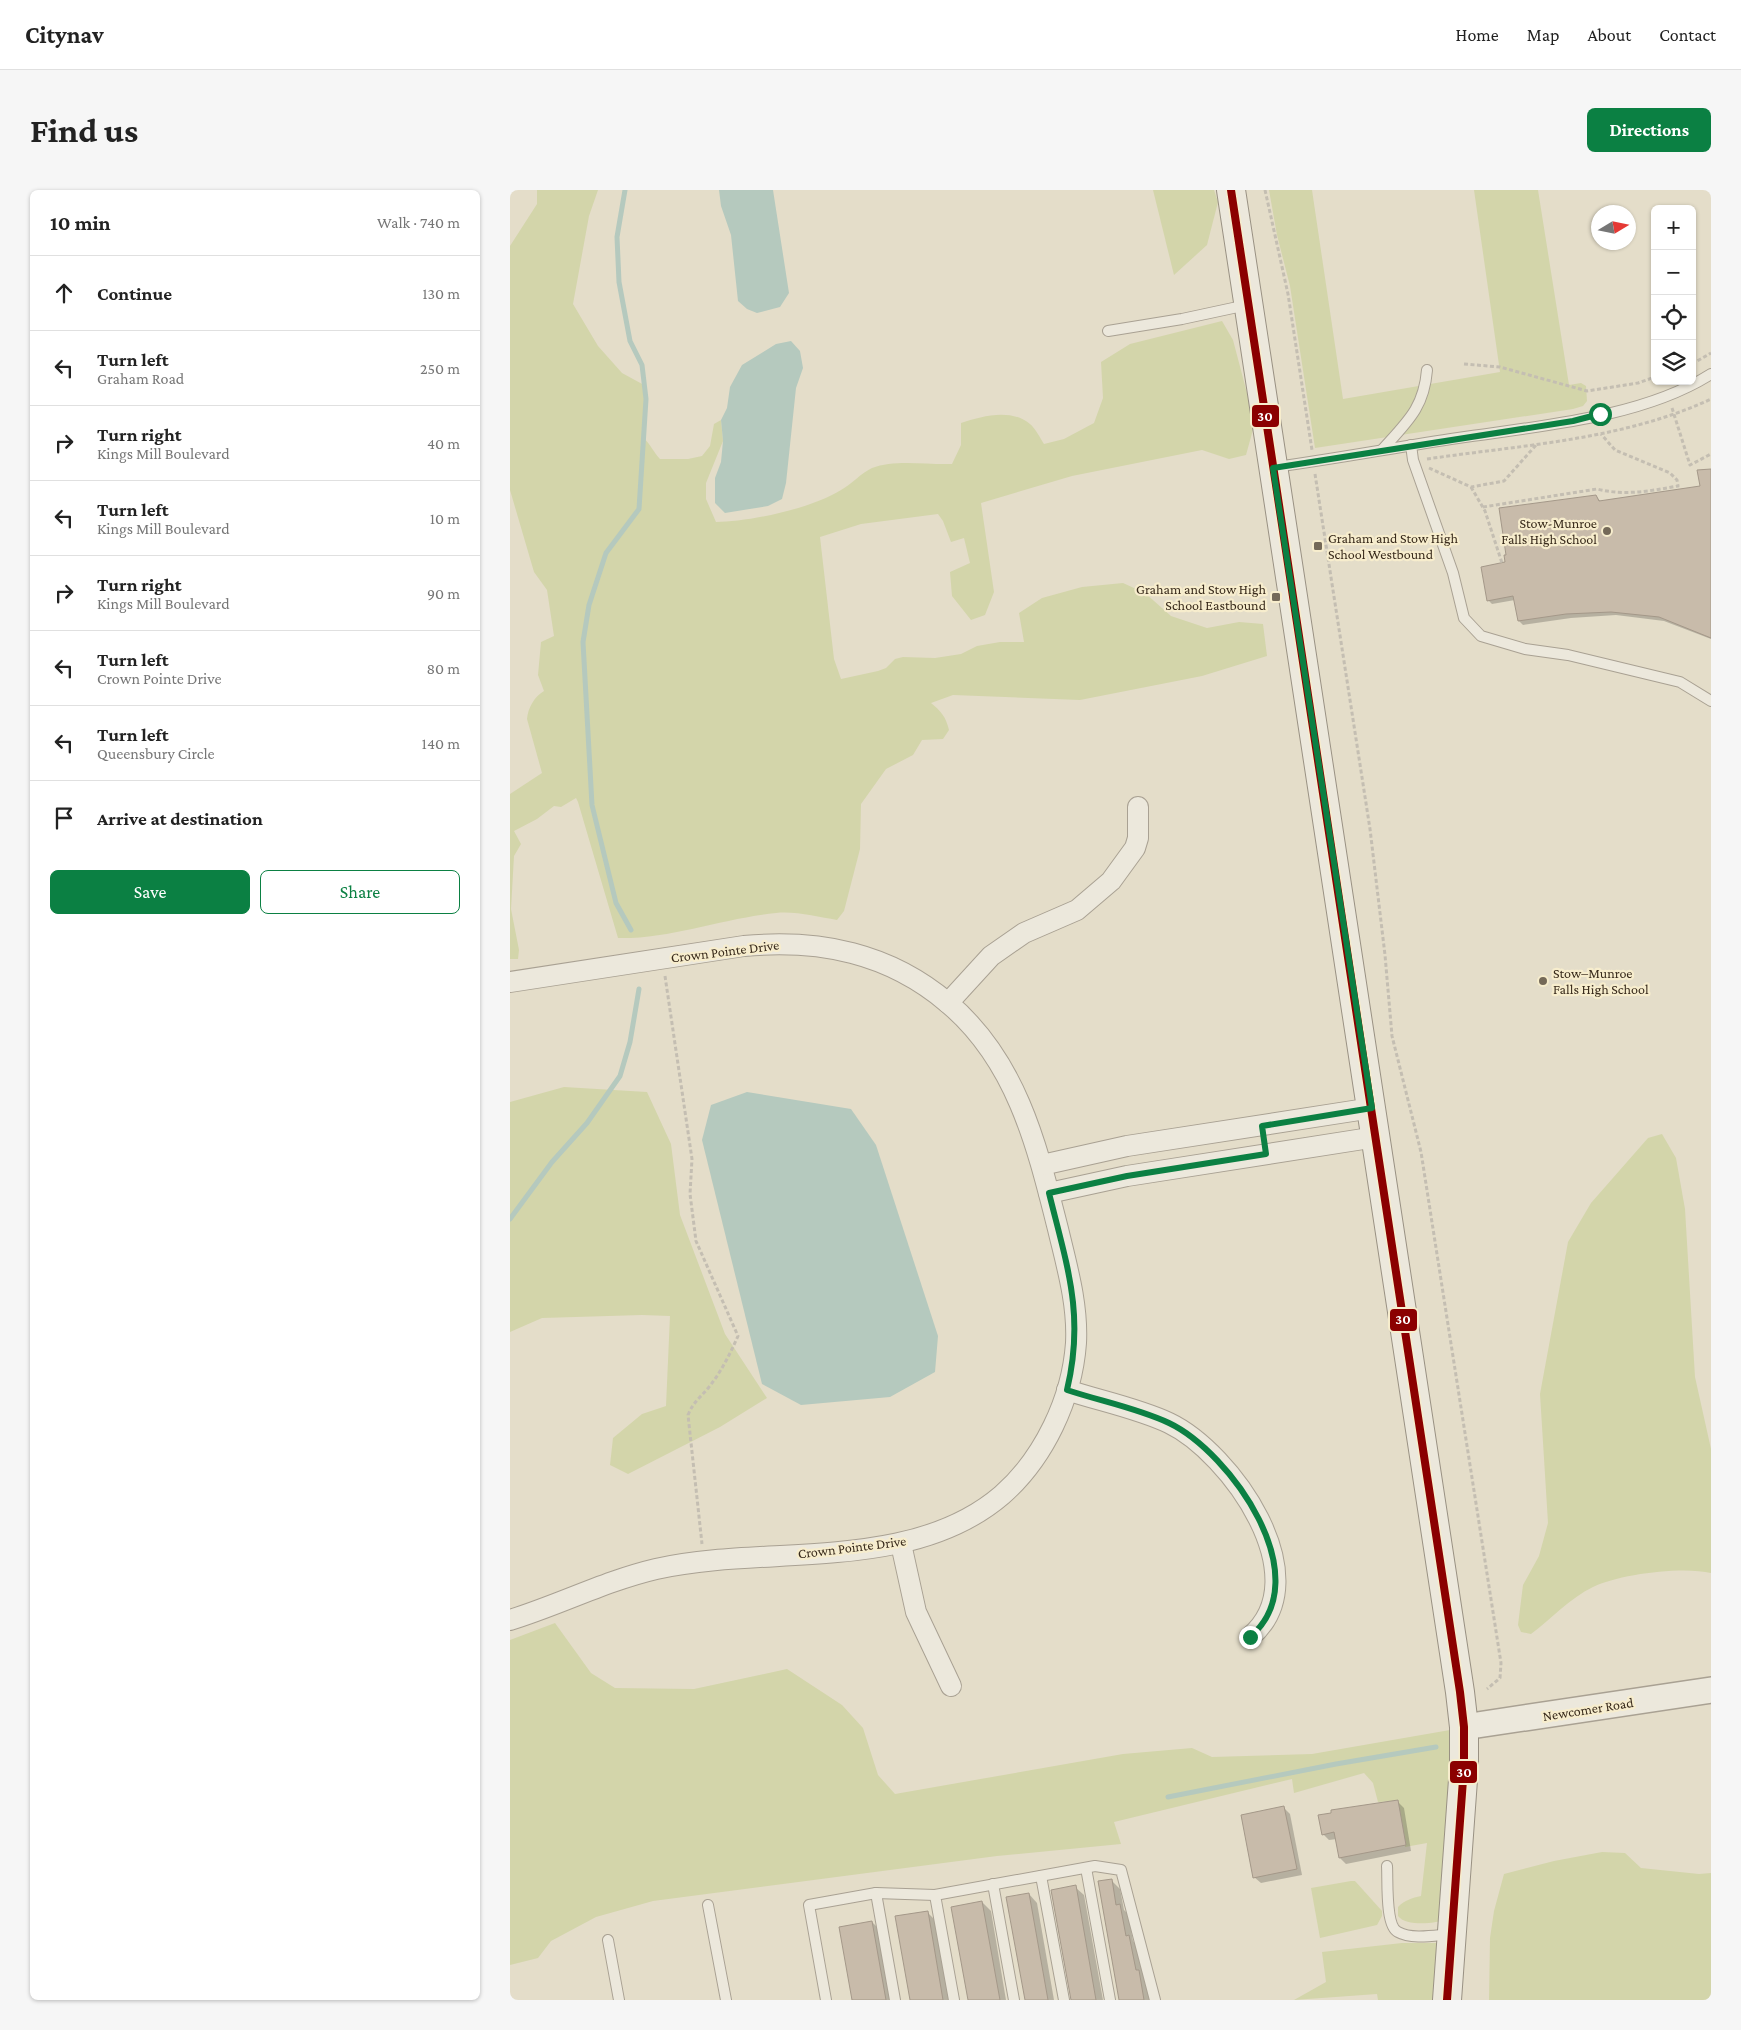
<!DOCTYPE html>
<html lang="en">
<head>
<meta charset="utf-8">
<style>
	:root { --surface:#fff; --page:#f6f6f6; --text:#222; --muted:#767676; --line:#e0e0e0; --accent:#0b8043 }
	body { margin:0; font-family:"Crimson Pro",serif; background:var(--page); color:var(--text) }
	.controls { position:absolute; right:15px; top:15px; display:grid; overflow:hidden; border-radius:8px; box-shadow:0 1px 4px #0004 }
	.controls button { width:45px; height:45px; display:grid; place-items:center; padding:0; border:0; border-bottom:1px solid var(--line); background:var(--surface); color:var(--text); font:25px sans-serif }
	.compass { position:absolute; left:1081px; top:15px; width:45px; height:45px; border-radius:50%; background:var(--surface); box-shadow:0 1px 4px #0004; rotate:80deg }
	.stop { position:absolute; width:15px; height:15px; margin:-11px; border:4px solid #0b8043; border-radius:50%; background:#fff }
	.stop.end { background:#0b8043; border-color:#fff; box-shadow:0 1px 5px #0008 }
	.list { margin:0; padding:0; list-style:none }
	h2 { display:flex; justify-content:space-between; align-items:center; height:65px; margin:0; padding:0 20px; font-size:21px }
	h2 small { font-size:16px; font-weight:400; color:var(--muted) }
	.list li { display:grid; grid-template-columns:32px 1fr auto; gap:15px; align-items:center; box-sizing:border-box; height:75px; padding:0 20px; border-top:1px solid var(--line) }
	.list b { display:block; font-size:19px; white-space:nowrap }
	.list p { margin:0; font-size:16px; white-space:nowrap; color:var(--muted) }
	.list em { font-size:16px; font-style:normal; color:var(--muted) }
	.actions { display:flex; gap:10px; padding:15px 20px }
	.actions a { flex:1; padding:11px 0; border:1px solid var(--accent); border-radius:8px; text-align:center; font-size:18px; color:var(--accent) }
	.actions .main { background:var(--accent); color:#fff }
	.icon { flex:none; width:28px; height:28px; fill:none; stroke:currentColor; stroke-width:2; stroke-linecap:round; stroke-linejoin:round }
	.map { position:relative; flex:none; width:1201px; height:1810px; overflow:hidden; border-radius:8px }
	header { display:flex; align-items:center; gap:30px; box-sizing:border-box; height:70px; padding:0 25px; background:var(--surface); border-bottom:1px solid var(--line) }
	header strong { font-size:24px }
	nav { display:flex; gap:28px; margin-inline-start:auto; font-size:18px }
	.intro { display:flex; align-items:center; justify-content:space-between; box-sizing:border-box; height:120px; padding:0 30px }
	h1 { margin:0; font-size:35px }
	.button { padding:12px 22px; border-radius:8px; background:var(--accent); color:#fff; font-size:18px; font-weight:700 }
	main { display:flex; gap:30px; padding:0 30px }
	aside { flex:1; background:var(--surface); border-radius:8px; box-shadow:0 1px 4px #0004 }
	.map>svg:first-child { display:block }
	.green { fill:#d3d5aa }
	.water { fill:#b5c9be }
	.shadow { fill:#0003 }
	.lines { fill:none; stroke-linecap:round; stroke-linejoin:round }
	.stream { stroke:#b5c9be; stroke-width:5 }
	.building { fill:#c8bbaa; stroke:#a49889 }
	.service-casing { stroke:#a9a193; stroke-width:12 }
	.minor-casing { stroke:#a9a193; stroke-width:22 }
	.tertiary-casing { stroke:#a9a193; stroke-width:28 }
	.secondary-casing { stroke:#999183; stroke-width:30 }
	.path { stroke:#c4beb2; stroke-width:3; stroke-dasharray:4 2.5; stroke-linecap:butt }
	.service { stroke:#ece8dc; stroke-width:10 }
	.minor { stroke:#ece8dc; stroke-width:20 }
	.tertiary { stroke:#ece8dc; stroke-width:25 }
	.secondary { stroke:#ece8dc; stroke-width:28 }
	.bus-1-casing { stroke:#f7edcd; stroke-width:11 }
	.bus-1 { stroke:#8b0000; stroke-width:8 }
	.route { stroke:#0b8043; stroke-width:6 }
	.poi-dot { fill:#746958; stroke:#f7edcd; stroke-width:2 }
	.labels { text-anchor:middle; stroke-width:4.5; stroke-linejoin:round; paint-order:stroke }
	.poi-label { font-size:14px; fill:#382a1b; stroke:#f7edcd; text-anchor:end }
	.street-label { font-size:14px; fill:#382a1b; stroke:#f7edcd }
	.line-badge { stroke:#f7edcd; stroke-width:2 }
	.badge-label { font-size:14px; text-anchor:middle; font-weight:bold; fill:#fff }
</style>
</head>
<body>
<header>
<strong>Citynav</strong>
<nav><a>Home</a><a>Map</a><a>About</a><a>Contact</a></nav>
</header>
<div class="intro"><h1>Find us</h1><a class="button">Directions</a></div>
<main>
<aside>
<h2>10 min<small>Walk · 740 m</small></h2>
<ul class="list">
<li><svg class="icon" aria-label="ahead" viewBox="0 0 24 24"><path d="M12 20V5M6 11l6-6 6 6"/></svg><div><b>Continue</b></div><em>130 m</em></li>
<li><svg class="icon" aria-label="left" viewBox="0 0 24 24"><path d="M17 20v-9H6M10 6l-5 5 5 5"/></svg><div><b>Turn left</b><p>Graham Road</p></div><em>250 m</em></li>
<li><svg class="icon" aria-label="right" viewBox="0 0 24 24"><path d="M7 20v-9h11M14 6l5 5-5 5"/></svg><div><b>Turn right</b><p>Kings Mill Boulevard</p></div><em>40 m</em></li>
<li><svg class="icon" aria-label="left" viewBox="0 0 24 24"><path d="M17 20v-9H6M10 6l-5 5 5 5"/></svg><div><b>Turn left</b><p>Kings Mill Boulevard</p></div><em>10 m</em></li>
<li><svg class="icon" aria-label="right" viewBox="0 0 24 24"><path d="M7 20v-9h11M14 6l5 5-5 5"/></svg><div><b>Turn right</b><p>Kings Mill Boulevard</p></div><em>90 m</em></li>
<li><svg class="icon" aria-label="left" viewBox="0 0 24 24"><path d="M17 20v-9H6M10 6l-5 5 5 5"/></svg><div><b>Turn left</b><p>Crown Pointe Drive</p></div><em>80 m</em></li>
<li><svg class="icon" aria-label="left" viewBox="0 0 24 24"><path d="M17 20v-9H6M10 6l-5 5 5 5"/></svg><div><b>Turn left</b><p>Queensbury Circle</p></div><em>140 m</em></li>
<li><svg class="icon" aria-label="arrive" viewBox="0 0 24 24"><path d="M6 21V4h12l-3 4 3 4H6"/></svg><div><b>Arrive at destination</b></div></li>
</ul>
<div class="actions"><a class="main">Save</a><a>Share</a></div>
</aside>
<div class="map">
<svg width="1201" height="1810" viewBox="0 0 1201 1810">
	<rect width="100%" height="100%" fill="#e4ddc9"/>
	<g class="green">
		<path d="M27 0H88L79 26 63 114 88 156 112 183 134 195 136 234 133 248C141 254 143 262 150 269H178L192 266 200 256 204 234 211 230 213 251 196 293V309L206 332C239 332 303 318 331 300 342 294 351 283 362 278 385 269 417 275 442 274L451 255V233C472 226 501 218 520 234 526 239 530 248 534 254L554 249 584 233 593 208 591 172 620 154 712 131 723 150 738 207 747 225 736 265 719 269 692 260 562 286 471 313 484 402 475 425 461 430 442 406 440 382 460 373 454 348 441 352 433 331 428 324 351 334 310 347 324 469 331 489 368 481 376 478 385 469 393 467 425 468 451 464 467 456 490 452H514L509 423 532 408 572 397 613 393 635 403 661 426 697 438 729 432 753 434 757 466 692 486 570 510 443 505 421 513C431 521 436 527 439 540L433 549 412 550 403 565 376 579 351 614 350 659 334 721 327 730C308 727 286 721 266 723 213 728 162 749 108 748L68 612 66 608 51 617 44 616 27 629 4 641 11 654 4 666 1 719 9 760 8 769H0V604L32 583 17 529C18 518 24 507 34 501L28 485 31 452 44 446 37 400 24 382 0 300V56L27 14Z"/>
		<polygon points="643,0 704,0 708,12 697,55 664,85"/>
		<polygon points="759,0 802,0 833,209 990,182 964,0 1028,0 1059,195 1071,193 1076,196 1077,211 1073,216 1063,219 805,258 780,96 767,45"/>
		<polygon points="54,897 137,902 161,954 170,1025 215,1144 257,1208 210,1237 118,1284 100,1275 103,1248 132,1224 156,1216 160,1126 132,1125 32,1128 0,1142 0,912"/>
		<path d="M1152 944 1166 968 1175 1019 1185 1187 1201 1259V1383C1173 1376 1109 1384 1083 1397 1060 1408 1041 1429 1021 1444L1011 1442 1008 1435 1013 1395 1029 1366 1038 1333 1030 1204 1058 1052 1081 1013 1138 948Z"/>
		<path d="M45 1433 81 1483 105 1498 184 1499 277 1479 332 1515 353 1538 368 1585 385 1604 613 1564 682 1558 702 1567 802 1564 940 1540V1600L934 1730C924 1734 895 1736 888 1726V1717C895 1710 902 1708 911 1706L917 1653 895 1657 888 1611 868 1612 863 1593 854 1583 784 1603 782 1589 604 1632 611 1654 487 1666 143 1711 86 1727 41 1751 28 1768 0 1775V1450Z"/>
		<polygon points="1092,1662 1115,1663 1131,1678 1189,1684 1201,1683 1201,1810 979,1810 980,1748 984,1721 994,1684 1044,1671"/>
		<polygon points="841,1691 845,1691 872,1721 872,1726 867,1735 810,1748 801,1698"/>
		<polygon points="892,1753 932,1753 927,1810 868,1810 867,1804 784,1810 816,1792 812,1762"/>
	</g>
	<g class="water">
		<polygon points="209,0 263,0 279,103 270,117 247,123 237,119 228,111 221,45 211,16"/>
		<polygon points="281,151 290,161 293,178 286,198 276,293 272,309 258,316 215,323 205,313 205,288 211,272 213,251 211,230 217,218 220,197 232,175 266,154"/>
		<polygon points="237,902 341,919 366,955 428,1146 425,1182 380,1207 291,1215 252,1194 192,950 201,915"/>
	</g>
	<g class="shadow">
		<polygon points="1201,280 1201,449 1154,431 1106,425 1061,428 1013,435 1009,431 1005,410 982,414 978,410 996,373 1086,306 1091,312 1191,297"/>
		<polygon points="888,1612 894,1618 901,1661 836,1674 830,1668 827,1649 819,1650 813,1644"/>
		<polygon points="774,1618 780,1624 792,1685 751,1693 744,1687"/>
		<polygon points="601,1690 610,1699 614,1720 618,1724 623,1751 627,1755 633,1785 637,1789 641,1810 611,1810"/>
		<polygon points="565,1697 574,1705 593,1810 562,1810"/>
		<polygon points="519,1704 527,1713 544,1810 516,1810"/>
		<polygon points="472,1712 481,1721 496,1810 459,1810"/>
		<polygon points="417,1722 426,1731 440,1810 401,1810"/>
		<polygon points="362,1732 368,1738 381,1810 344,1810"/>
	</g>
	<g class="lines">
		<g class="stream">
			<polyline points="115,0 107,47 109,92 120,151 132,175 136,209 129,319 96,363 79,415 73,452 82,615 106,713 121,740"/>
			<polyline points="0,1029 42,972 77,933 110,886 120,852 129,799"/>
			<polyline points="658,1607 826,1574 926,1557"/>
		</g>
	</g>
	<g class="building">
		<polygon points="1201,279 1201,448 1149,427 1101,422 1056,424 1008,431 1003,406 977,411 971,377 995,372 994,365 996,365 989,318 1086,305 1089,311 1190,296 1187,280"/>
		<polygon points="888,1610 896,1655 829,1668 824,1642 812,1645 808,1625 821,1623 821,1620"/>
		<polygon points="774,1616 787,1679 743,1688 731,1625"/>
		<polygon points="602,1689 606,1715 610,1714 616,1746 619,1745 626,1780 629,1780 634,1810 609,1810 588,1691"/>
		<polygon points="566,1695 586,1810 561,1810 541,1700"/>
		<polygon points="519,1703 538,1810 515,1810 496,1707"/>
		<polygon points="472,1711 490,1810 458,1810 441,1717"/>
		<polygon points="418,1721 433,1810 400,1810 385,1726"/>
		<polygon points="362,1731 376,1810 342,1810 329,1737"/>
	</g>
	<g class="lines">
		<defs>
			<g id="service">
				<polyline points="598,141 672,129 737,115"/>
				<polyline points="901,255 903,270 943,383 954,428 971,446 1015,459 1058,465 1170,492 1201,511"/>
				<path d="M872 260C897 232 914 218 917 180"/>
				<path d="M764 277C825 269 887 257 948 248 1028 236 1132 228 1201 184"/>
				<path d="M877 1676C878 1690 875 1736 888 1742 902 1750 926 1745 941 1744"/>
				<polyline points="576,1678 600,1810"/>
				<polyline points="531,1686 554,1810"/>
				<polyline points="483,1694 504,1810"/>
				<polyline points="366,1703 385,1810"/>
				<polyline points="198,1715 216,1810"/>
				<polyline points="98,1750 109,1810"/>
				<polyline points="316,1810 299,1715 366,1703 425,1705"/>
				<polyline points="444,1810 425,1705 585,1676 611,1680 645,1810"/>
			</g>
			<g id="minor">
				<path d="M0 792 234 756C310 749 379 763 438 813 507 871 527 956 548 1039 557 1077 568 1114 566 1153 562 1209 534 1268 492 1305 400 1384 256 1354 146 1379 95 1391 49 1415 0 1430"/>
				<polyline points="438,813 481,766 514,743 567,720 601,691 625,658 628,648 628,617"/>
				<polyline points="532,975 617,956 862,918"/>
				<polyline points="539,1003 617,986 866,947"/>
				<path d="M557 1200C590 1211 627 1218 659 1233 720 1262 810 1388 740 1447"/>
				<polyline points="391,1354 406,1422 441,1496"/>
			</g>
			<polyline id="tertiary" points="954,1537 1201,1500"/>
			<polyline id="secondary" points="721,0 950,1502 954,1537 954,1576 937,1810"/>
		</defs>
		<use href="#service" class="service-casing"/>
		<use href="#minor" class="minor-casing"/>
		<use href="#tertiary" class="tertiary-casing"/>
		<use href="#secondary" class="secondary-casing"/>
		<g class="path">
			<polyline points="755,0 778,104 802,260"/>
			<polyline points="954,174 990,177 1077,201 1128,193 1145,187"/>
			<polyline points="1182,174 1201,163"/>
			<polyline points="1162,218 1180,275 1201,264"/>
			<path d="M917 269C1012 255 1113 250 1201 209"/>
			<polyline points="919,278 961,297 994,291 1027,254"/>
			<polyline points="805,284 860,639 875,765 882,846 911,962 991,1473 990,1488 977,1499"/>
			<polyline points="961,297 975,321 992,373"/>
			<path d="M973 317 1087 299C1115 306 1140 301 1168 296L1167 290 1160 283 1105 260 1091 244"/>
			<path d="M155 786 182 969 180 1004 186 1051 228 1146C220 1164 211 1182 199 1197 191 1207 183 1212 178 1225L192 1354"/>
		</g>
		<use href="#service" class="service"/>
		<use href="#minor" class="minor"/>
		<use href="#tertiary" class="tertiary"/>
		<use href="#secondary" class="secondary"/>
		<defs>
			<polyline id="bus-1" points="721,0 950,1502 954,1537 954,1576 937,1810"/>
		</defs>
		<use href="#bus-1" class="bus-1-casing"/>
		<use href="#bus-1" class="bus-1"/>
	</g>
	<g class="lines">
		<path class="route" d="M740 1447C810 1388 720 1262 659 1233 627 1218 590 1211 557 1200 575 1125 557 1076 539 1003L617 986 756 964 752 936 862 918 763 278 1063 231 1090 224"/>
	</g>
	<g class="poi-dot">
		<circle cx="1097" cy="341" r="5"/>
		<rect x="803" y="351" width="10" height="10" rx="2.5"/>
		<rect x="761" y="402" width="10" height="10" rx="2.5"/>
		<circle cx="1033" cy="791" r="5"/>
	</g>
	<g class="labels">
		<g class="poi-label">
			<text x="1087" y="338">Stow-Munroe<tspan x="1087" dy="16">Falls High School</tspan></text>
			<text x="818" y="353" text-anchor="start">Graham and Stow High<tspan x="818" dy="16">School Westbound</tspan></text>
			<text x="756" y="404">Graham and Stow High<tspan x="756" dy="16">School Eastbound</tspan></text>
			<text x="1043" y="788" text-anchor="start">Stow–Munroe<tspan x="1043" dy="16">Falls High School</tspan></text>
		</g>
		<g class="street-label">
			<text transform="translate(215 761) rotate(-7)" y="5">Crown Pointe Drive</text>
			<text transform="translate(342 1357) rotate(-7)" y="5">Crown Pointe Drive</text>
			<text transform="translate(1078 1519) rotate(-9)" y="5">Newcomer Road</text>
		</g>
	</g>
	<g class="line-badge">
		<rect x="741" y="214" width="29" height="24" rx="5" fill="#8b0000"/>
		<rect x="879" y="1118" width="29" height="24" rx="5" fill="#8b0000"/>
		<rect x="939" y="1570" width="29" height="24" rx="5" fill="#8b0000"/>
	</g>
	<g class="badge-label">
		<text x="755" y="231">30</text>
		<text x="893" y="1134">30</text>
		<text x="954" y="1587">30</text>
	</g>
</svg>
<div class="controls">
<button>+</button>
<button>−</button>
<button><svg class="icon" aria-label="locate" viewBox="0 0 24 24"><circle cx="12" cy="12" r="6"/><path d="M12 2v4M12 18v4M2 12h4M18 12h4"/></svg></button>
<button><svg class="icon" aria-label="layers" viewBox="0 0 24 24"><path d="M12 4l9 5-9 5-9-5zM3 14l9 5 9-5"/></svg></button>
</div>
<svg class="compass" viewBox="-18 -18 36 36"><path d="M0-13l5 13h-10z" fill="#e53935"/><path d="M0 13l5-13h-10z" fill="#767676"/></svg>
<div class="stop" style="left:1090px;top:224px"></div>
<div class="stop end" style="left:740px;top:1447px"></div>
</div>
</main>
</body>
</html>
